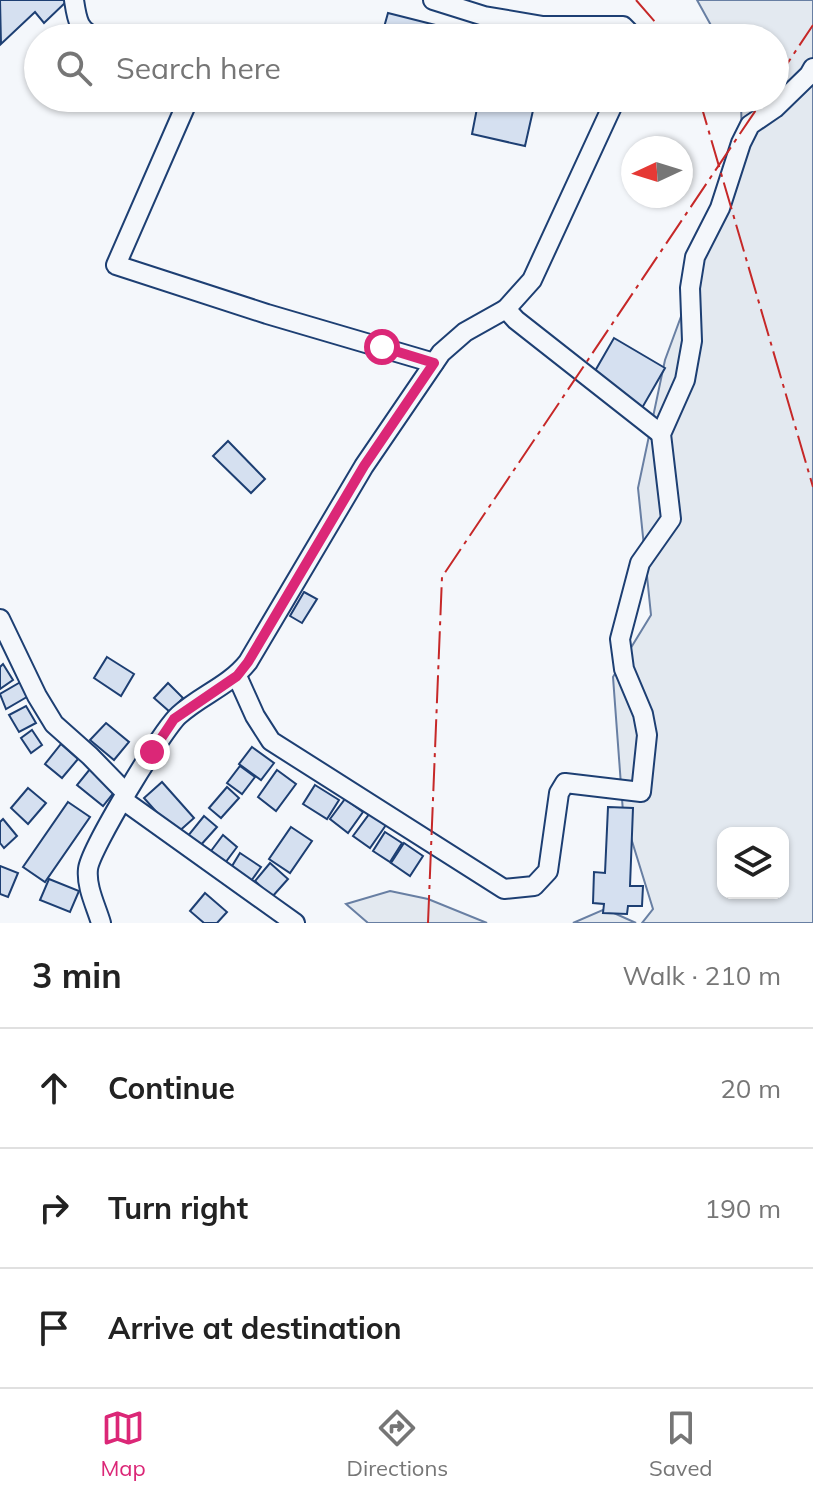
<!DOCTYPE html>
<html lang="en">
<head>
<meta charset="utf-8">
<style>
	:root { --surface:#fff; --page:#f6f6f6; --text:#222; --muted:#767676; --line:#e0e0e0; --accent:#db2777 }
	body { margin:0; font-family:Mulish,sans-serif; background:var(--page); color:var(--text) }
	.controls { position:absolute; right:24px; bottom:24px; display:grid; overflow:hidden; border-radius:16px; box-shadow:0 2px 6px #0004 }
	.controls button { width:72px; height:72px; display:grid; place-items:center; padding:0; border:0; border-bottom:2px solid var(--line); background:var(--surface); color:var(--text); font:40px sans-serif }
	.compass { position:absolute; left:621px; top:136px; width:72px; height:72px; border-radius:50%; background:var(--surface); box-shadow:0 2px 6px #0004; rotate:266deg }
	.stop { position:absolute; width:24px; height:24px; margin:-18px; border:6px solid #db2777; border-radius:50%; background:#fff }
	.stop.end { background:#db2777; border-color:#fff; box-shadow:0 2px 8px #0008 }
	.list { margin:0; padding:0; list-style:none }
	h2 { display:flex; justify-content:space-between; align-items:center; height:104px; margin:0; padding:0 32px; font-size:34px }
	h2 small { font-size:26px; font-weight:400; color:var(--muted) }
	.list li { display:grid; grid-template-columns:52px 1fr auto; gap:24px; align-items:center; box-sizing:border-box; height:120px; padding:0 32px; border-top:2px solid var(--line) }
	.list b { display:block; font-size:30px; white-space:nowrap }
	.list em { font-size:26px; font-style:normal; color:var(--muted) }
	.icon { flex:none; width:44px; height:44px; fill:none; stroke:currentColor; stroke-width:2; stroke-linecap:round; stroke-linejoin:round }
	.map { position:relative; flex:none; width:813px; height:923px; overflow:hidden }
	.search { position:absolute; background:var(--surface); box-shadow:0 2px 6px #0004; left:24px; right:24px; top:24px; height:88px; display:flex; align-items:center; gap:20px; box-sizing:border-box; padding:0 28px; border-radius:44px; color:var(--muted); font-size:30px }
	.sheet { height:464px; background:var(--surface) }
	nav { display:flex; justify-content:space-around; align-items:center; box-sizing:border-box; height:112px; border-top:2px solid var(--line); background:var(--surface); font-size:22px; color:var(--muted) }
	nav a { display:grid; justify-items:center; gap:4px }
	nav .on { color:var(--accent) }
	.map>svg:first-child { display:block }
	.green { fill:#e3e9f0; stroke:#687fa3; stroke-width:2; fill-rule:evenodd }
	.building { fill:#d5e0f0; stroke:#1d3f73; stroke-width:2 }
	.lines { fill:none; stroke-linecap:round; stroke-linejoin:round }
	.minor-casing { stroke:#1d3f73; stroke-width:22 }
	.minor { stroke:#f4f7fb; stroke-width:18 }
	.power { stroke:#c62828; stroke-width:2; stroke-dasharray:28 6 4 6; stroke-linecap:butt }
	.route { stroke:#db2777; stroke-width:10 }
</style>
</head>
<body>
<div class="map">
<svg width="813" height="923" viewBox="0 0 813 923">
	<rect width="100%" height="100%" fill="#f4f7fb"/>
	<g class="green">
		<path d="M697 0H813V923H642L653 909 623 812 613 677 651 615 638 488 665 360 742 151 741 98H775V38H718ZM723 833H783V893H723Z"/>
		<polygon points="390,891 428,899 487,923 368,923 346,904"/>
		<polygon points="605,909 636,923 573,923"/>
	</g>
	<g class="building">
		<polygon points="0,0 68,0 44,23 35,12 1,44"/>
		<polygon points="388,13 487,38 381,38"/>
		<polygon points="433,98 473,98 471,108"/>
		<polygon points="479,98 496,98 534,106 525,146 472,134"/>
		<polygon points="614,338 665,368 642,408 591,378"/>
		<polygon points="228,441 265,479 251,493 213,456"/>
		<polygon points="304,592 317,599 302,623 290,616"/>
		<polygon points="107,657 134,674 121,696 94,678"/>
		<polygon points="3,664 13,680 0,689 0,667"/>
		<polygon points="24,680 32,694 6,709 0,694"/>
		<polygon points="168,683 183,698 170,712 154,698"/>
		<polygon points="26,706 36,723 19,732 9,715"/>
		<polygon points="106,723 129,742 114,760 90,740"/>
		<polygon points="32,730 42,745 31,753 21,738"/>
		<polygon points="61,744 78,759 62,778 45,764"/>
		<polygon points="252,747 274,763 261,780 239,764"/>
		<polygon points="240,766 255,777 242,794 227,783"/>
		<polygon points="90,769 115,791 103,806 77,785"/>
		<polygon points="277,770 296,784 276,811 258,797"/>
		<polygon points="162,782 194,818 176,834 144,798"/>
		<polygon points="315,785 339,800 327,819 303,804"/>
		<polygon points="227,787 239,798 221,818 209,808"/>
		<polygon points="28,788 46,803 28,824 11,808"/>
		<polygon points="345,799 363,812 348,833 330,819"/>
		<polygon points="68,802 90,817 45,882 23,867"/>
		<polygon points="608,807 633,808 630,886 643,886 642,906 628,906 627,914 603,913 604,904 593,903 594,872 605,873"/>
		<polygon points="370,813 386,825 370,848 353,836"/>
		<polygon points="204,816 217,827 199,847 187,837"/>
		<polygon points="3,819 17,836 4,848 0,843 0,822"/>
		<polygon points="291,827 312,841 290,873 269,859"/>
		<polygon points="385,832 402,843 390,862 373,851"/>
		<polygon points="223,835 237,847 222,867 208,855"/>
		<polygon points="404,843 423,856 410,876 391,863"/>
		<polygon points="240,853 261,867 249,884 229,871"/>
		<polygon points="270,863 288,879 272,897 255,881"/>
		<polygon points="0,866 18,873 8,897 0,894"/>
		<polygon points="49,879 79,891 70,912 40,900"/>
		<polygon points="205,893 227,912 217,923 204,923 190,911"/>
	</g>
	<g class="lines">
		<defs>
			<g id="minor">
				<path d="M74 0C77 20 78 31 98 38"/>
				<polyline points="433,0 484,16 543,26 623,26 635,38"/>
				<polyline points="189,98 116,265 267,314 434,363"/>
				<polyline points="506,309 516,320 661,434"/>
				<polyline points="0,619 37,696 54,724 90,756 126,793"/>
				<polyline points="237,676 255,716 271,741 504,889 534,886 548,871 559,793 565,783 641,792 647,735 643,714 624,669 620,639 640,563 671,519 661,434 685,380 692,341 690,288 695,257 720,208 741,143 750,125 775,108 809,75 813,68"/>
				<polyline points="123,800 295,923"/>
				<path d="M101 923C96 906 86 887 88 869 90 849 163 729 179 715 201 695 229 686 248 662L364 466 441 353 465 332 506 309 532 280 616 98"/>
			</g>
		</defs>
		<use href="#minor" class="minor-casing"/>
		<use href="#minor" class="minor"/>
		<g class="power">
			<polyline points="636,0 669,38"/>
			<polyline points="775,82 813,25"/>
			<polyline points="699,98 813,487"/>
			<polyline points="428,923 442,577 764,98"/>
		</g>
	</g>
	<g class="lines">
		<polyline class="route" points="152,752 174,719 237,676 248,662 364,466 434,363 382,347"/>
	</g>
</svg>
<div class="controls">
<button><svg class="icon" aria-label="layers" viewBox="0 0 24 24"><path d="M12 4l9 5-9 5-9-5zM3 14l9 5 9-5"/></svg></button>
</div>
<svg class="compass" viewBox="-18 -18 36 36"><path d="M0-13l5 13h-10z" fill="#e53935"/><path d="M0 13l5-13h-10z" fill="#767676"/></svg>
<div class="stop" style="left:382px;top:347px"></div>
<div class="stop end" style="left:152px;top:752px"></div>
<div class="search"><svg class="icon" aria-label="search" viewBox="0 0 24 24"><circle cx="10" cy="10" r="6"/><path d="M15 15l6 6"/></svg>Search here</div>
</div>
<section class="sheet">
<h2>3 min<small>Walk · 210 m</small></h2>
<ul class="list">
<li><svg class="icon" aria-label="ahead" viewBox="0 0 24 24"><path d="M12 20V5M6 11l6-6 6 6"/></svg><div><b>Continue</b></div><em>20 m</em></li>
<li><svg class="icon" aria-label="right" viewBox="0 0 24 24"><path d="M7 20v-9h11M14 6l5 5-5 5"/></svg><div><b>Turn right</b></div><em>190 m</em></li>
<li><svg class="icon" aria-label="arrive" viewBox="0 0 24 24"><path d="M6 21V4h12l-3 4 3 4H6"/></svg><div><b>Arrive at destination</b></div></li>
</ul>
</section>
<nav>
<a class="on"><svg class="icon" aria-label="map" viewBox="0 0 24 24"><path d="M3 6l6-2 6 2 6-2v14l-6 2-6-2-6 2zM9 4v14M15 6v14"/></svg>Map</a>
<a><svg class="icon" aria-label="directions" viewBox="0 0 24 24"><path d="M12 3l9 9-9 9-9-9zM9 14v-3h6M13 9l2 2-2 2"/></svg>Directions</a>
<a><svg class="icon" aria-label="saved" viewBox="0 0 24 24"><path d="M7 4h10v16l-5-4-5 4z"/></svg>Saved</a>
</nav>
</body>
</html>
